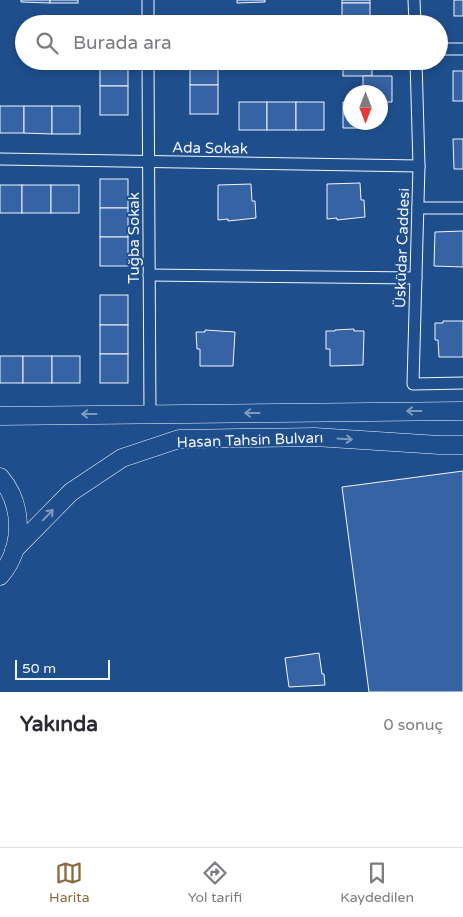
<!DOCTYPE html>
<html lang="tr">
<head>
<meta charset="utf-8">
<style>
	:root { --surface:#fff; --page:#f7f7f7; --text:#2b2b33; --muted:#7c7c81; --line:#e1e1e2; --accent:#8a6a3f }
	body { margin:0; font-family:"Varela Round",sans-serif; background:var(--page); color:var(--text) }
	.compass { position:absolute; left:343px; top:85px; width:45px; height:45px; border-radius:50%; background:var(--surface); box-shadow:0 2px 8px #0003; rotate:180deg }
	.scale { position:absolute; left:15px; bottom:12px; width:95px; box-sizing:border-box; padding-left:5px; border:2px solid #f2f6ff; border-top:0; font-size:14px; line-height:18px; white-space:nowrap; color:#f2f6ff; -webkit-text-stroke:4px #1f4e8c; paint-order:stroke }
	.list { margin:0; padding:0; list-style:none }
	h2 { display:flex; justify-content:space-between; align-items:center; height:65px; margin:0; padding:0 20px; font-size:21px }
	h2 small { font-size:16px; font-weight:400; color:var(--muted) }
	.icon { flex:none; width:28px; height:28px; fill:none; stroke:currentColor; stroke-width:2; stroke-linecap:round; stroke-linejoin:round }
	.map { position:relative; flex:none; width:463px; height:692px; overflow:hidden }
	.search { position:absolute; background:var(--surface); box-shadow:0 2px 8px #0003; left:15px; right:15px; top:15px; height:55px; display:flex; align-items:center; gap:12px; box-sizing:border-box; padding:0 18px; border-radius:28px; color:var(--muted); font-size:19px }
	.sheet { height:155px; background:var(--surface) }
	nav { display:flex; justify-content:space-around; align-items:center; box-sizing:border-box; height:70px; border-top:1px solid var(--line); background:var(--surface); font-size:14px; color:var(--muted) }
	nav a { display:grid; justify-items:center; gap:2px }
	nav .on { color:var(--accent) }
	.map>svg:first-child { display:block }
	.building { fill:#3563a3; stroke:#f2f6ff }
	.lines { fill:none; stroke-linecap:round; stroke-linejoin:round }
	.street-casing { stroke:#f2f6ff; stroke-width:13 }
	.primary-casing { stroke:#f2f6ff; stroke-width:19 }
	.street { stroke:#1f4e8c; stroke-width:11 }
	.primary { stroke:#1f4e8c; stroke-width:18 }
	.oneway { stroke:#7e9ac0 }
	.labels { text-anchor:middle; stroke-width:4; stroke-linejoin:round; paint-order:stroke }
	.street-label { font-size:15px; fill:#f2f6ff; stroke:#1f4e8c }
</style>
</head>
<body>
<div class="map">
<svg width="463" height="692" viewBox="0 0 463 692">
	<rect width="100%" height="100%" fill="#1f4e8c"/>
	<g class="building">
		<polygon points="21,0 50,0 50,3 21,2"/>
		<rect x="50" y="0" width="28" height="3"/>
		<polygon points="237,0 265,0 265,2 237,3"/>
		<rect x="342" y="0" width="28" height="3"/>
		<rect x="454" y="0" width="9" height="16"/>
		<rect x="342" y="3" width="28" height="21"/>
		<rect x="100" y="61" width="28" height="25"/>
		<rect x="190" y="61" width="28" height="24"/>
		<rect x="343" y="61" width="29" height="15"/>
		<rect x="453" y="71" width="10" height="30"/>
		<polygon points="363,76 392,76 392,102 380,102 380,92 363,92"/>
		<rect x="190" y="85" width="28" height="29"/>
		<rect x="100" y="86" width="28" height="29"/>
		<rect x="239" y="102" width="28" height="28"/>
		<rect x="267" y="102" width="29" height="28"/>
		<rect x="296" y="102" width="28" height="28"/>
		<polygon points="343,102 350,102 350,122 372,122 372,128 343,128"/>
		<rect x="0" y="106" width="24" height="27"/>
		<polygon points="24,106 52,106 52,134 24,133"/>
		<rect x="52" y="106" width="28" height="28"/>
		<polygon points="453,139 463,139 463,169 454,169"/>
		<rect x="100" y="179" width="28" height="29"/>
		<polygon points="360,183 361,200 364,200 365,217 337,220 337,218 327,219 327,184"/>
		<polygon points="251,184 252,201 255,201 256,218 228,221 228,219 218,220 218,185"/>
		<rect x="0" y="185" width="22" height="28"/>
		<rect x="22" y="185" width="29" height="28"/>
		<rect x="51" y="185" width="28" height="28"/>
		<rect x="100" y="208" width="28" height="29"/>
		<polygon points="463,231 463,267 434,266 435,232"/>
		<rect x="100" y="237" width="28" height="29"/>
		<rect x="100" y="295" width="28" height="30"/>
		<polygon points="443,321 463,321 463,357 439,357 438,340 435,340 435,323 443,323"/>
		<rect x="100" y="325" width="28" height="29"/>
		<polygon points="354,329 354,331 364,331 363,365 330,366 330,349 326,349 326,331 335,331 335,330"/>
		<polygon points="205,330 235,332 233,366 200,366 200,349 197,349 196,332 205,332"/>
		<rect x="100" y="354" width="28" height="29"/>
		<rect x="0" y="356" width="23" height="27"/>
		<rect x="23" y="356" width="29" height="27"/>
		<rect x="52" y="356" width="28" height="27"/>
		<polygon points="463,471 463,692 369,692 342,487"/>
		<polygon points="319,653 322,674 324,674 325,685 289,687 285,658"/>
	</g>
	<g class="lines">
		<defs>
			<g id="street">
				<polyline points="148,0 148,24"/>
				<polyline points="414,0 415,24"/>
				<polyline points="439,49 463,49"/>
				<polyline points="148,61 150,414"/>
				<polyline points="416,61 419,166 413,384 463,383"/>
				<polyline points="0,159 419,166"/>
				<polyline points="418,208 463,208"/>
				<polyline points="149,275 416,278"/>
			</g>
			<g id="primary">
				<polyline points="0,416 463,411"/>
				<path d="M0 477C24 505 24 548 0 576"/>
				<polyline points="14,550 71,492 122,458 179,439 315,437 439,445 463,445"/>
			</g>
		</defs>
		<use href="#street" class="street-casing"/>
		<use href="#primary" class="primary-casing"/>
		<use href="#street" class="street"/>
		<use href="#primary" class="primary"/>
	</g>
	<defs><path id="oneway-shaft" d="M-6 0H5M1.5-3L5.5 0L1.5 3" fill="none" stroke-width="1.6" stroke-linecap="round" stroke-linejoin="round" transform="scale(1.25)"/></defs>
	<g class="oneway">
		<use href="#oneway-shaft" transform="translate(414 411) rotate(180)"/>
		<use href="#oneway-shaft" transform="translate(252 413) rotate(180)"/>
		<use href="#oneway-shaft" transform="translate(89 414) rotate(180)"/>
		<use href="#oneway-shaft" transform="translate(345 439) rotate(4)"/>
		<use href="#oneway-shaft" transform="translate(48 515) rotate(-46)"/>
	</g>
	<g class="labels">
		<g class="street-label">
			<text transform="translate(210 148) rotate(1)" y="5">Ada Sokak</text>
			<text transform="translate(134 238) rotate(-90)" y="5">Tuğba Sokak</text>
			<text transform="translate(402 248) rotate(-88)" y="5">Üsküdar Caddesi</text>
			<text transform="translate(250 440) rotate(-2)" y="5">Hasan Tahsin Bulvarı</text>
		</g>
	</g>
</svg>
<svg class="compass" viewBox="-18 -18 36 36"><path d="M0-13l5 13h-10z" fill="#e53935"/><path d="M0 13l5-13h-10z" fill="#7c7c81"/></svg>
<div class="scale">50 m</div>
<div class="search"><svg class="icon" aria-label="search" viewBox="0 0 24 24"><circle cx="10" cy="10" r="6"/><path d="M15 15l6 6"/></svg>Burada ara</div>
</div>
<section class="sheet">
<h2>Yakında<small>0 sonuç</small></h2>
<ul class="list">
</ul>
</section>
<nav>
<a class="on"><svg class="icon" aria-label="map" viewBox="0 0 24 24"><path d="M3 6l6-2 6 2 6-2v14l-6 2-6-2-6 2zM9 4v14M15 6v14"/></svg>Harita</a>
<a><svg class="icon" aria-label="directions" viewBox="0 0 24 24"><path d="M12 3l9 9-9 9-9-9zM9 14v-3h6M13 9l2 2-2 2"/></svg>Yol tarifi</a>
<a><svg class="icon" aria-label="saved" viewBox="0 0 24 24"><path d="M7 4h10v16l-5-4-5 4z"/></svg>Kaydedilen</a>
</nav>
</body>
</html>
